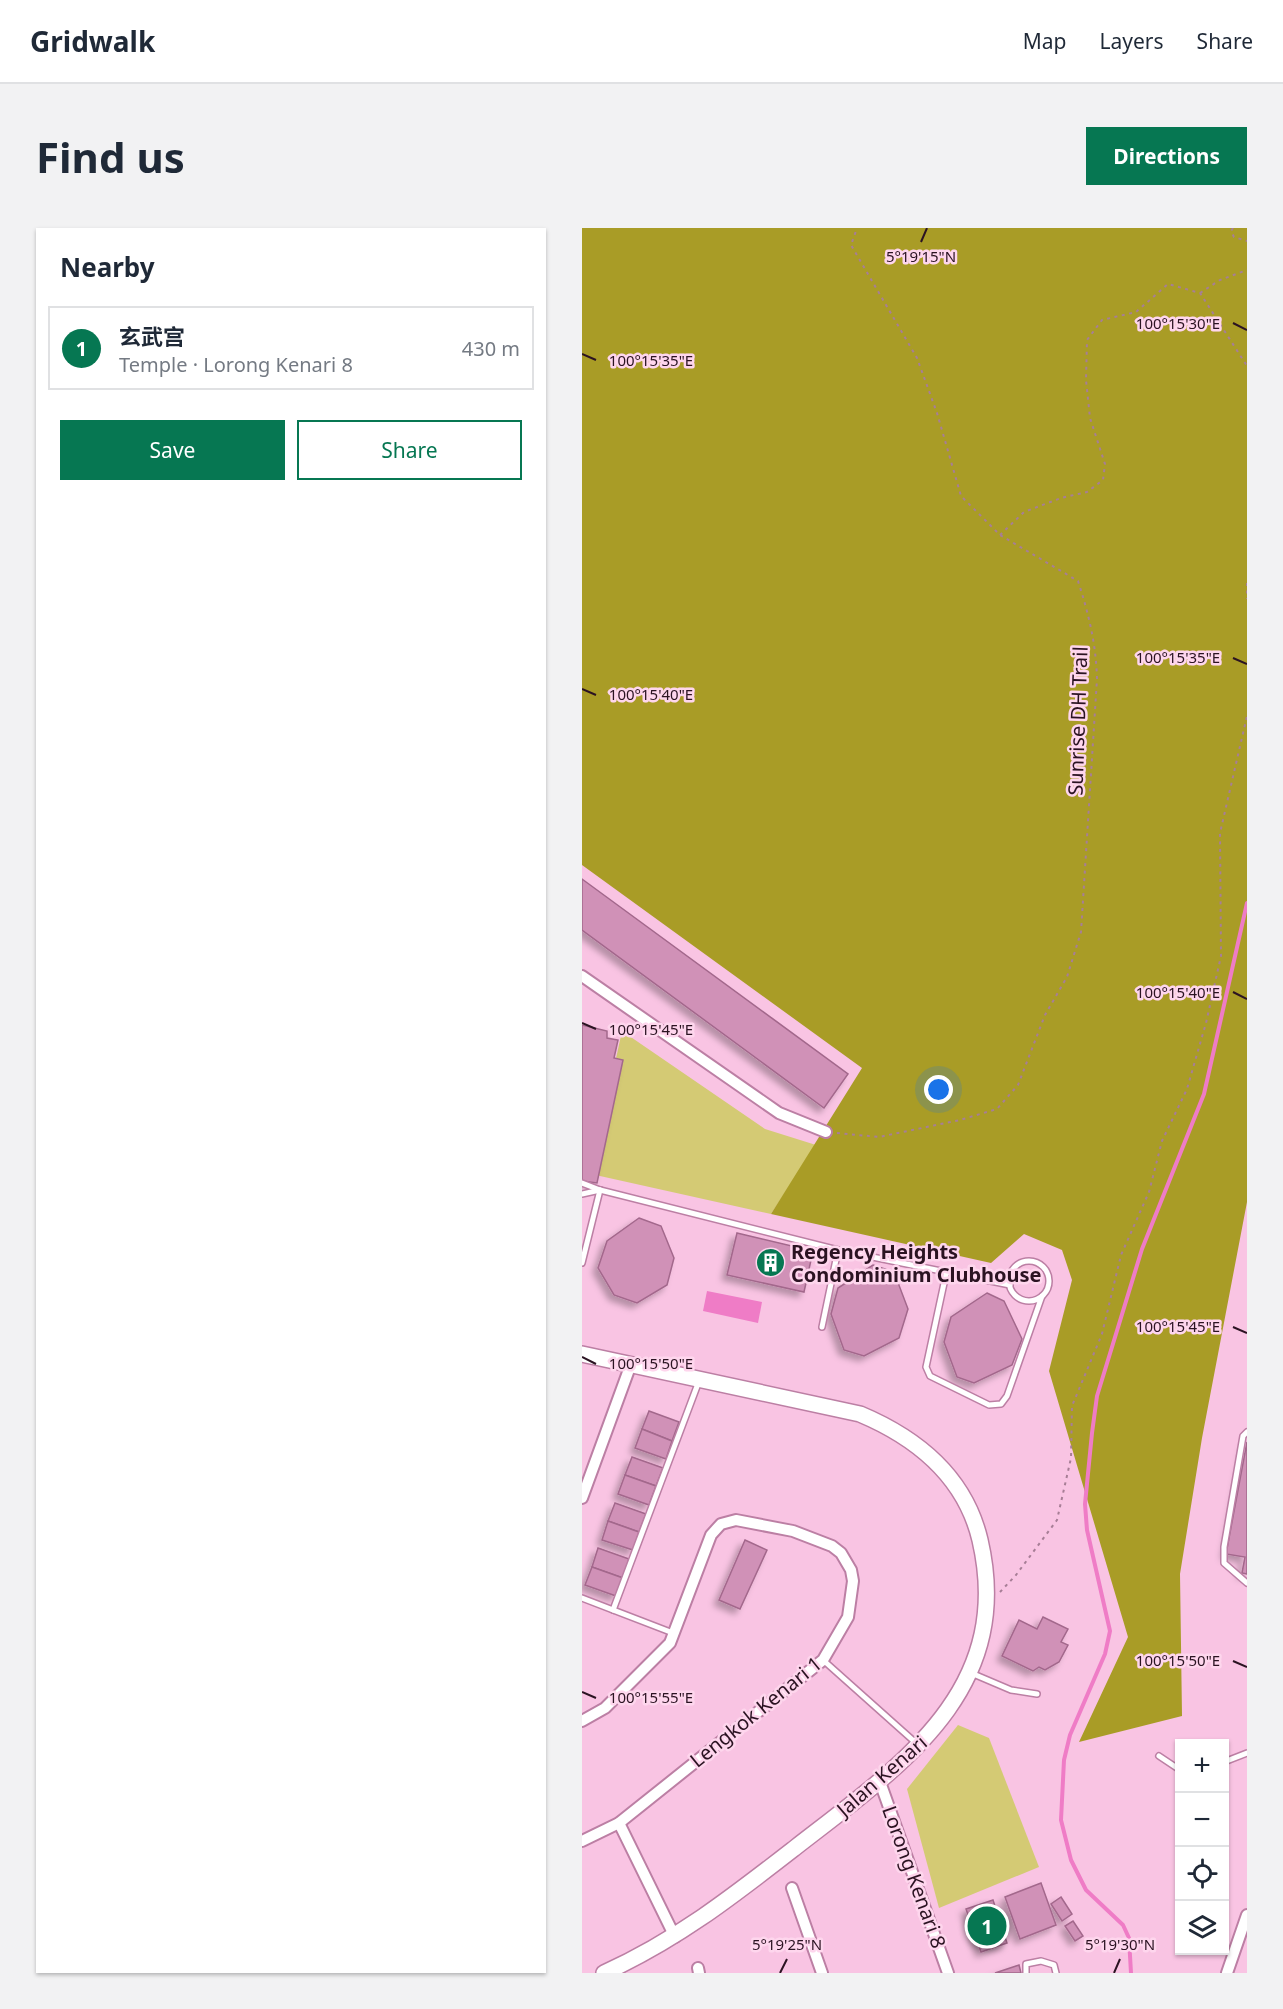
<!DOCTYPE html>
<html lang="en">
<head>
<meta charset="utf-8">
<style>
	:root { --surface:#fff; --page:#f2f2f3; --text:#1f2937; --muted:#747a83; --line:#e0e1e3; --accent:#067752 }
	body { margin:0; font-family:"Noto Sans","Noto Sans SC",sans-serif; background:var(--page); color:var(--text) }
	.controls { position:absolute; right:18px; bottom:18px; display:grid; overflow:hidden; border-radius:0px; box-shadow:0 2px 4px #0004 }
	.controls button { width:54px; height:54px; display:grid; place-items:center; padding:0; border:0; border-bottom:2px solid var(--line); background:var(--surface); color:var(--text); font:30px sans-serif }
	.you { position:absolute; left:357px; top:862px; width:21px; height:21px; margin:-15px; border:4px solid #fff; border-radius:50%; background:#1a73e8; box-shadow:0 0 0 9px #1a73e833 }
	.badge { display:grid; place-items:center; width:39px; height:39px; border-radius:50%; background:var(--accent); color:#fff; font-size:20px; font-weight:700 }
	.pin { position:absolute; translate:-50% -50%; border:3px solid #fff; box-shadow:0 2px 6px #0006 }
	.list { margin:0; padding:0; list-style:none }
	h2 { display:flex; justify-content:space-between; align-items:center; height:78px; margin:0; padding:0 24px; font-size:26px }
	h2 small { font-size:20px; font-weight:400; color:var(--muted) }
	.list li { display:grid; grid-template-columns:39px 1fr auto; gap:18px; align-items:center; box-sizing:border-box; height:84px; margin:0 12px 12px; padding:0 12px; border:2px solid var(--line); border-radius:0px }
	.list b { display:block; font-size:22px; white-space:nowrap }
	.list p { margin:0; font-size:20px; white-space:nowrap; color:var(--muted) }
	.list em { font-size:20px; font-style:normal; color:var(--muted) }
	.actions { display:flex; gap:12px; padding:18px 24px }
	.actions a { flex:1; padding:14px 0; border:2px solid var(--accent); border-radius:0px; text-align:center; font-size:21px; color:var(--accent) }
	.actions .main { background:var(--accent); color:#fff }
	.icon { flex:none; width:33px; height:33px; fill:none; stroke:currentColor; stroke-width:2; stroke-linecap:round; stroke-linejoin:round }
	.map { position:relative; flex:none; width:665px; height:1745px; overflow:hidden; border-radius:0px }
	header { display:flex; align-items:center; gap:36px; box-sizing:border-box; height:84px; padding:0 30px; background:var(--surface); border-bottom:2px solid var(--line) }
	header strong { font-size:28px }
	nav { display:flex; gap:33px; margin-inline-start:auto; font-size:21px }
	.intro { display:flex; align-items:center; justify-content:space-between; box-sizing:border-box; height:144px; padding:0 36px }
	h1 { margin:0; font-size:42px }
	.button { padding:15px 27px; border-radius:0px; background:var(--accent); color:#fff; font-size:21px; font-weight:700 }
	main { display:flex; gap:36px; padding:0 36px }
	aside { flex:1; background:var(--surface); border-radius:0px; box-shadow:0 2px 4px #0004 }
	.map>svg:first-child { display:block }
	.green { fill:#d4ca74 }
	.forest { fill:#a99c26 }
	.water { fill:#ef7cc6 }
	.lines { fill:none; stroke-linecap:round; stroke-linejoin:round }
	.stream { stroke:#ef7cc6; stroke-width:4 }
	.building { fill:#d091b7; stroke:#a3688c; stroke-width:1.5; filter:url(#shadow) }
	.lane-casing { stroke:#bc7fa4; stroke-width:8 }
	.street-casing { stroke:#bc7fa4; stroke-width:14 }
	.secondary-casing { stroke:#bc7fa4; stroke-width:18 }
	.path { stroke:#a77e96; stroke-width:2; stroke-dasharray:3 4.5; stroke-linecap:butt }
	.lane { stroke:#fff; stroke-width:5 }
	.street { stroke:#fff; stroke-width:10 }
	.secondary { stroke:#fff; stroke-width:15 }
	.ticks { fill:none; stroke:#2b1322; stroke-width:2 }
	.labels { text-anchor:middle; stroke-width:5; stroke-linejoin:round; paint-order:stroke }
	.street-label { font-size:20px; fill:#2b1322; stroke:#fed6ed }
	.poi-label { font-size:20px; font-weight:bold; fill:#2b1322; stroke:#fed6ed; text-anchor:start }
	.ticks-label { font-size:15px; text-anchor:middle; fill:#2b1322; stroke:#fed6ed; stroke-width:5; stroke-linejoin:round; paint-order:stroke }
</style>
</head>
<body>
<header>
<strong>Gridwalk</strong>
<nav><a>Map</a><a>Layers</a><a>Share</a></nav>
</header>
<div class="intro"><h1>Find us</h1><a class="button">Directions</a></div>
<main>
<aside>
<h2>Nearby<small></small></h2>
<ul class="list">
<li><span class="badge">1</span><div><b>玄武宫</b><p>Temple · Lorong Kenari 8</p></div><em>430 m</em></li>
</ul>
<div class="actions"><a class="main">Save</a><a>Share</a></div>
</aside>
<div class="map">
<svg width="665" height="1745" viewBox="0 0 665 1745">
	<defs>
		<filter id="shadow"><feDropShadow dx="-5" dy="5" stdDeviation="3" flood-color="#0004"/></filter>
	</defs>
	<rect width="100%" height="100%" fill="#f9c4e3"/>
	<g class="green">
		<polygon points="40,803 183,901 234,917 189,986 9,946"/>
		<polygon points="376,1497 407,1510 457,1639 357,1680 325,1561"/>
	</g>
	<polygon class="forest" points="0,0 665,0 665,974 620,1210 598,1346 600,1488 497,1514 546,1409 467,1143 490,1052 480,1022 442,1006 409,1035 189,986 280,840 0,637"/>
	<polygon class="water" points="125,1063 180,1074 176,1095 121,1083"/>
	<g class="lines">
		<polyline class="stream" points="549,1745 547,1710 541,1697 504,1662 489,1632 479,1592 482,1532 488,1507 523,1426 528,1403 505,1302 503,1276 510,1205 515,1168 560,1021 622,866 665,675"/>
	</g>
	<g class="building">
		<polygon points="0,651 266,846 242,880 0,702"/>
		<polygon points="0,797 25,803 25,810 36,812 32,830 41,832 15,955 0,953"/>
		<polygon points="57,990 79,998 92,1030 85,1057 55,1075 32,1067 16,1040 25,1013"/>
		<polygon points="155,1005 231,1023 222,1064 145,1047"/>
		<polygon points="291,1037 312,1044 326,1081 317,1110 282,1128 262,1122 249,1086 256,1060"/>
		<polygon points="405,1065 422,1073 440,1111 430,1137 392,1155 375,1149 362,1114 369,1089"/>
		<polygon points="67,1183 97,1194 90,1213 60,1201"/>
		<polygon points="60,1201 90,1213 84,1231 53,1220"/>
		<polygon points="665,1214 665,1346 660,1345 663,1329 644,1326"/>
		<polygon points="50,1229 81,1240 74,1258 43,1247"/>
		<polygon points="43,1247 74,1258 67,1277 36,1266"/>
		<polygon points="33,1275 64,1286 57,1304 26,1293"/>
		<polygon points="26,1293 57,1304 51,1322 20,1312"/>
		<polygon points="163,1312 185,1322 158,1381 137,1372"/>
		<polygon points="16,1320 47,1331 41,1350 10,1339"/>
		<polygon points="10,1339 41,1350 34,1368 3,1357"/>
		<polygon points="461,1389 486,1401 479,1414 486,1417 477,1434 463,1442 457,1439 451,1443 420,1428 437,1392 455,1401"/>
		<polygon points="459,1655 474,1697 438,1711 423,1669"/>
		<polygon points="479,1669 490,1686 480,1693 469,1676"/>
		<polygon points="411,1672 425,1715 399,1724 384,1681"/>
		<polygon points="491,1693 501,1708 493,1713 483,1698"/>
		<polygon points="437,1737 439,1745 413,1745"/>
	</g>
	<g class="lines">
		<defs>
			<g id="lane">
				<polyline points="0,955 18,962 256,1022 428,1057"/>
				<polyline points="0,966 18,962"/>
				<circle cx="447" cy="1053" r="20"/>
				<polyline points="0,1035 18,962"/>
				<polyline points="364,1046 344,1139 348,1148 407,1177 419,1176 425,1168 460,1068"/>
				<polyline points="240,1099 256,1022"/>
				<polyline points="665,1204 661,1208 642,1319 642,1335 665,1355"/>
				<polyline points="0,1370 91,1405"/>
				<polyline points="31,1382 117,1153"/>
				<polyline points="241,1432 334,1515"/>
				<polyline points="389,1445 429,1462 455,1466"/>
				<polyline points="577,1528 598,1542"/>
				<polyline points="642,1534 665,1525"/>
				<polyline points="444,1745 444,1736 459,1733 472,1737 474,1745"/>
			</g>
			<g id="street">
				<polyline points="0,748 197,885 244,904"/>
				<polyline points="0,1270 49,1136"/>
				<polyline points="0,1493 23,1480 88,1415 129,1307 139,1296 154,1292 211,1303 250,1318 259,1325 269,1342 271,1353 266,1389 241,1432 37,1595 0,1613"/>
				<polyline points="298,1554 366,1745"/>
				<polyline points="37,1595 93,1709"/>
				<polyline points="210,1660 240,1745"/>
				<polyline points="116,1740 117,1745"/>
				<polyline points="645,1745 665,1687"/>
			</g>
			<path id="secondary" d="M0 1126 278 1186C335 1210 383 1249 398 1312 433 1463 318 1538 214 1619 151 1668 95 1712 22 1745"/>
		</defs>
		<use href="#lane" class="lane-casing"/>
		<use href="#street" class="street-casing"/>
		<use href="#secondary" class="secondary-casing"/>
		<g class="path">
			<polyline points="651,0 649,3 652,9 665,13"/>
			<polyline points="618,65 638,52 665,42"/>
			<polyline points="418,307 442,284 479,270 505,264 521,252 523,236 508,190 504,152 505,112 520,92 554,84 586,56 618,65 665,138"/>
			<polyline points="665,355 665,371"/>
			<path d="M255 905 297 909 378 892 415 881 436 857 463 787 485 749 499 704 515 451C514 416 507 387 496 353L418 307 379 268 355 185 335 130 269 17 275 0"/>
			<polyline points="418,1364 434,1347 475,1292 489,1230 490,1178 520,1106 539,1027 567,964 580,913 605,861 624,795 639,728 638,605 665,488"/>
		</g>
		<use href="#lane" class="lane"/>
		<use href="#street" class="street"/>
		<use href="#secondary" class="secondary"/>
	</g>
	<path class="ticks" d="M339 14 345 0M651 95 665 102M0 126 14 132M651 430 665 436M0 461 14 467M651 764 665 771M0 795 14 801M651 1099 665 1105M0 1129 14 1136M651 1433 665 1439M0 1464 14 1470M198 1745 205 1731M532 1745 538 1731"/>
	<defs>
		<symbol id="building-disc" viewBox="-11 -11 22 22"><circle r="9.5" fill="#067752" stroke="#fed6ed"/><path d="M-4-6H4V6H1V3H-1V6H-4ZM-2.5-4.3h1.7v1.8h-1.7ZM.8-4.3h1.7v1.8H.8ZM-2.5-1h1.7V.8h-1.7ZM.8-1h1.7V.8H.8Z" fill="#fff"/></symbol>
	</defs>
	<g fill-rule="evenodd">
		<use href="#building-disc" x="172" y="1018" width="33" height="33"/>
	</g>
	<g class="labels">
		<g class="street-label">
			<text transform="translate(496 493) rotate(-88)" y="7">Sunrise DH Trail</text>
			<text transform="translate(174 1484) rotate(-39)" y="7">Lengkok Kenari 1</text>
			<text transform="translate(300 1548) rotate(-41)" y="7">Jalan Kenari</text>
			<text transform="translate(332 1649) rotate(70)" y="7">Lorong Kenari 8</text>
		</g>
		<g class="poi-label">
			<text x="209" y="1031">Regency Heights<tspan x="209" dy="23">Condominium Clubhouse</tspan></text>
		</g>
	</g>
	<g class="ticks-label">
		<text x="339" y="34">5°19'15"N</text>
		<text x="596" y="101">100°15'30"E</text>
		<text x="69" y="138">100°15'35"E</text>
		<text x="596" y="435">100°15'35"E</text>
		<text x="69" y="472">100°15'40"E</text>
		<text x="596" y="770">100°15'40"E</text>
		<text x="69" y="807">100°15'45"E</text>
		<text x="596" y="1104">100°15'45"E</text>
		<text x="69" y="1141">100°15'50"E</text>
		<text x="596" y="1438">100°15'50"E</text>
		<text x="69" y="1475">100°15'55"E</text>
		<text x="205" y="1722">5°19'25"N</text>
		<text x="538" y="1722">5°19'30"N</text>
	</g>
</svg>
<div class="controls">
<button>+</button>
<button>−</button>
<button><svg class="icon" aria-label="locate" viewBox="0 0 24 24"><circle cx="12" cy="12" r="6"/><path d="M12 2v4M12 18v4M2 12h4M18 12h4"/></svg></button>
<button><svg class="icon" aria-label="layers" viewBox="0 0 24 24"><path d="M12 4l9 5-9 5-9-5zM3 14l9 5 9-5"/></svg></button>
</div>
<div class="you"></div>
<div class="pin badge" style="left:405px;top:1698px">1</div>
</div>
</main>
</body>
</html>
